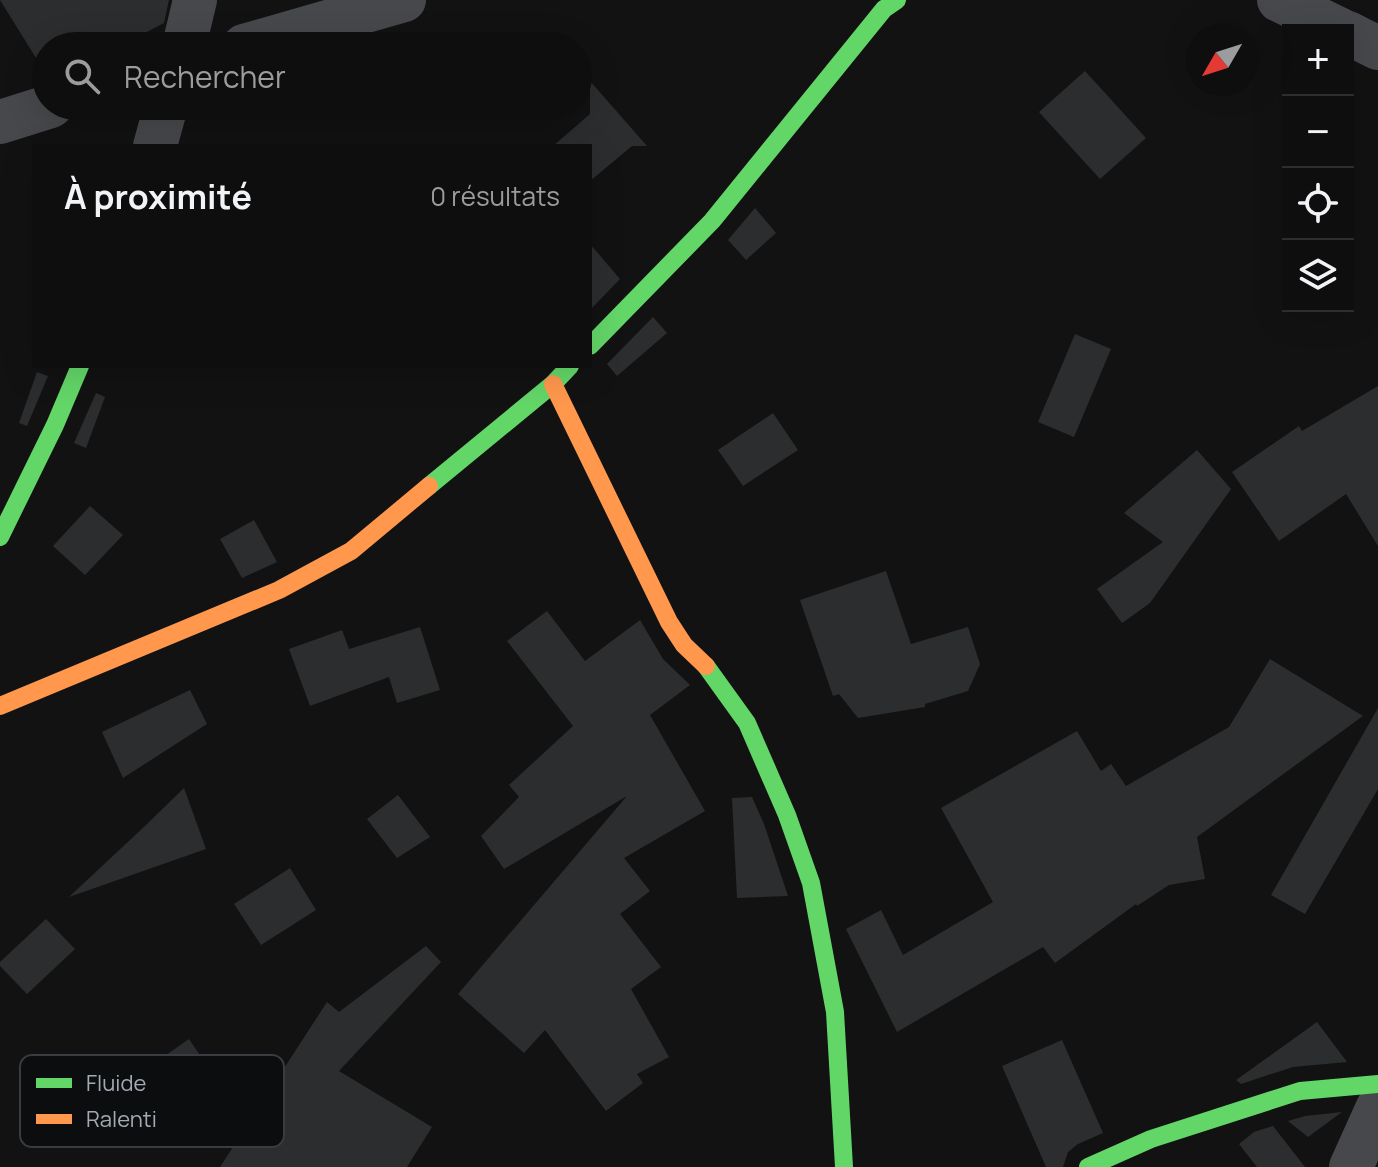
<!DOCTYPE html>
<html lang="fr">
<head>
<meta charset="utf-8">
<style>
	:root { --surface:#0e0e0e; --page:#1c1c1c; --text:#f1f3f6; --muted:#9b9c9e; --line:#2e2e2e }
	body { margin:0; font-family:Manrope,sans-serif; background:var(--page); color:var(--text) }
	.controls { position:absolute; right:24px; top:24px; display:grid; overflow:hidden; border-radius:0px; box-shadow:0 8px 32px #0002 }
	.controls button { width:72px; height:72px; display:grid; place-items:center; padding:0; border:0; border-bottom:2px solid var(--line); background:var(--surface); color:var(--text); font:40px sans-serif }
	.compass { position:absolute; left:1186px; top:24px; width:72px; height:72px; border-radius:50%; background:var(--surface); box-shadow:0 8px 32px #0002; rotate:231deg }
	.list { margin:0; padding:0; list-style:none }
	h2 { display:flex; justify-content:space-between; align-items:center; height:104px; margin:0; padding:0 32px; font-size:34px }
	h2 small { font-size:26px; font-weight:400; color:var(--muted) }
	.icon { flex:none; width:44px; height:44px; fill:none; stroke:currentColor; stroke-width:2; stroke-linecap:round; stroke-linejoin:round }
	.map { position:relative; flex:none; width:1378px; height:1167px; overflow:hidden }
	.search { position:absolute; background:var(--surface); box-shadow:0 8px 32px #0002; left:32px; top:32px; width:560px; height:88px; display:flex; align-items:center; gap:20px; box-sizing:border-box; padding:0 28px; border-radius:44px; color:var(--muted); font-size:30px }
	.panel { position:absolute; background:var(--surface); box-shadow:0 8px 32px #0002; left:32px; top:144px; width:560px; height:224px; border-radius:0px }
	.map>svg:first-child { display:block }
	.building { fill:#2c2d2e }
	.lines { fill:none; stroke-linecap:round; stroke-linejoin:round }
	.street { stroke:#47484b; stroke-width:44 }
	.fast { stroke:#63d668; stroke-width:18 }
	.slow { stroke:#ff974d; stroke-width:18 }
	.key { fill:#0c0d0e; stroke:#393c40; stroke-width:2 }
	.key-label { font-size:22px; fill:#a3aab3 }
</style>
</head>
<body>
<div class="map">
<svg width="1378" height="1167" viewBox="0 0 1378 1167">
	<rect width="100%" height="100%" fill="#121212"/>
	<g class="building">
		<polygon points="0,0 169,0 164,23 120,46 46,46 46,62 41,66"/>
		<polygon points="1085,71 1146,138 1100,179 1039,112"/>
		<polygon points="590,81 647,146 632,146 590,181 590,146 553,146 590,114"/>
		<polygon points="755,208 776,233 746,260 728,240"/>
		<polygon points="590,244 620,279 590,310"/>
		<polygon points="653,317 667,333 617,376 607,364"/>
		<polygon points="1075,334 1111,349 1074,437 1038,422"/>
		<polygon points="37,372 48,376 27,426 19,423"/>
		<polygon points="1378,386 1378,546 1346,494 1279,541 1232,472 1299,426 1302,431"/>
		<polygon points="96,393 105,397 86,448 74,443"/>
		<polygon points="773,413 798,450 743,486 718,450"/>
		<polygon points="1197,450 1231,489 1150,603 1122,623 1097,589 1163,542 1124,513"/>
		<polygon points="90,506 123,535 85,575 53,546"/>
		<polygon points="254,520 277,562 242,578 220,539"/>
		<polygon points="886,571 911,644 968,627 980,664 968,691 925,704 925,707 858,718 839,694 833,696 800,600"/>
		<polygon points="547,611 585,661 640,620 663,659 690,685 650,715 705,811 624,858 650,891 620,914 661,967 631,989 669,1057 637,1074 643,1083 606,1111 545,1030 524,1053 458,994 627,796 504,869 481,836 519,797 509,785 573,726 507,641"/>
		<polygon points="420,627 440,690 397,703 389,677 310,706 289,649 342,630 349,649"/>
		<polygon points="1270,659 1363,716 1197,837 1205,879 1169,885 1137,906 1136,904 1055,963 1043,947 897,1032 846,929 881,910 903,955 993,902 941,808 1077,731 1101,771 1111,764 1126,786 1229,727"/>
		<polygon points="190,690 207,724 123,778 102,732"/>
		<polygon points="1378,708 1378,789 1305,914 1271,895"/>
		<polygon points="184,788 206,849 69,897 146,825"/>
		<polygon points="398,795 430,837 397,858 367,819"/>
		<polygon points="752,797 764,824 788,896 737,898 732,798"/>
		<polygon points="290,868 316,910 261,945 234,904"/>
		<polygon points="46,919 75,949 27,994 0,966 0,962"/>
		<polygon points="426,946 441,962 339,1071 432,1127 407,1167 220,1167 327,1002 339,1012"/>
		<polygon points="1317,1022 1347,1062 1293,1067 1241,1084 1236,1080"/>
		<polygon points="189,1039 216,1079 166,1114 139,1074"/>
		<polygon points="1062,1040 1103,1133 1078,1144 1068,1152 1063,1167 1046,1167 1002,1066"/>
		<polygon points="1342,1112 1308,1137 1288,1121 1305,1116"/>
		<polygon points="1273,1126 1305,1167 1257,1167 1239,1144 1254,1132"/>
	</g>
	<g class="lines">
		<g class="street">
			<polyline points="1279,0 1341,30"/>
			<polyline points="1348,33 1378,48"/>
			<polyline points="184,46 195,0"/>
			<polyline points="244,46 404,0"/>
			<polyline points="0,122 51,106"/>
			<polyline points="155,146 166,106"/>
			<polyline points="1351,1167 1378,1107"/>
		</g>
		<g class="fast">
			<polyline points="590,346 712,221 884,9 897,0"/>
			<polyline points="429,486 553,384 570,366"/>
			<polyline points="0,537 55,425 80,366"/>
			<polyline points="706,666 747,723 787,815 811,883 835,1012 844,1167"/>
			<polyline points="1088,1167 1151,1139 1300,1091 1378,1084"/>
		</g>
		<g class="slow">
			<polyline points="553,384 669,622 684,645 706,666"/>
			<polyline points="0,706 279,590 351,551 429,486"/>
		</g>
	</g>
	<rect x="20" y="1055" width="264" height="92" rx="12" class="key"/>
	<rect x="36" y="1078" width="36" height="10" fill="#63d668"/>
	<rect x="36" y="1114" width="36" height="10" fill="#ff974d"/>
	<g class="key-label">
		<text x="86" y="1091">Fluide</text>
		<text x="86" y="1127">Ralenti</text>
	</g>
</svg>
<div class="controls">
<button>+</button>
<button>−</button>
<button><svg class="icon" aria-label="locate" viewBox="0 0 24 24"><circle cx="12" cy="12" r="6"/><path d="M12 2v4M12 18v4M2 12h4M18 12h4"/></svg></button>
<button><svg class="icon" aria-label="layers" viewBox="0 0 24 24"><path d="M12 4l9 5-9 5-9-5zM3 14l9 5 9-5"/></svg></button>
</div>
<svg class="compass" viewBox="-18 -18 36 36"><path d="M0-13l5 13h-10z" fill="#e53935"/><path d="M0 13l5-13h-10z" fill="#9b9c9e"/></svg>
<div class="search"><svg class="icon" aria-label="search" viewBox="0 0 24 24"><circle cx="10" cy="10" r="6"/><path d="M15 15l6 6"/></svg>Rechercher</div>
<section class="panel">
<h2>À proximité<small>0 résultats</small></h2>
<ul class="list">
</ul>
</section>
</div>
</body>
</html>
